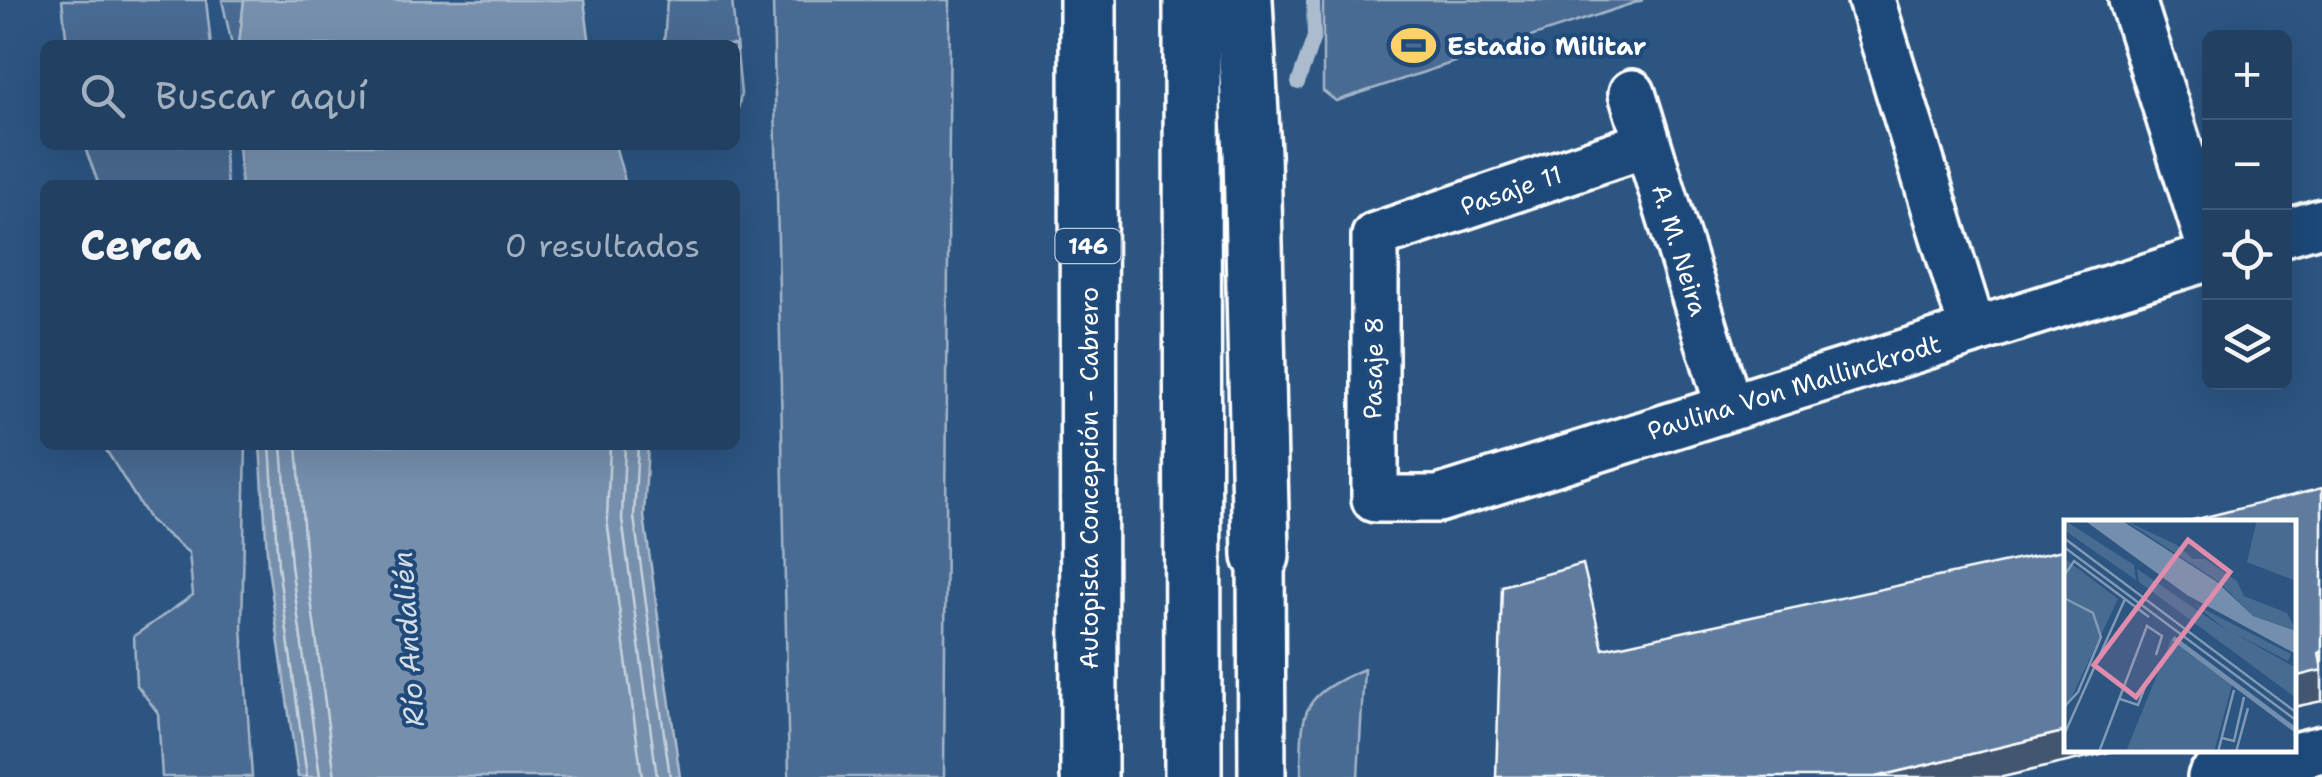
<!DOCTYPE html>
<html lang="es">
<head>
<meta charset="utf-8">
<style>
	:root { --surface:#214062; --page:#2d4b6b; --text:#f1f3f6; --muted:#a2afbe; --line:#3e5977 }
	body { margin:0; font-family:"Shantell Sans",sans-serif; background:var(--page); color:var(--text) }
	.controls { position:absolute; right:30px; top:30px; display:grid; overflow:hidden; border-radius:15px; box-shadow:0 10px 40px #0002 }
	.controls button { width:90px; height:90px; display:grid; place-items:center; padding:0; border:0; border-bottom:2px solid var(--line); background:var(--surface); color:var(--text); font:50px sans-serif }
	.list { margin:0; padding:0; list-style:none }
	h2 { display:flex; justify-content:space-between; align-items:center; height:130px; margin:0; padding:0 40px; font-size:42px }
	h2 small { font-size:32px; font-weight:400; color:var(--muted) }
	.icon { flex:none; width:55px; height:55px; fill:none; stroke:currentColor; stroke-width:2; stroke-linecap:round; stroke-linejoin:round }
	.map { position:relative; flex:none; width:2322px; height:777px; overflow:hidden }
	.search { position:absolute; background:var(--surface); box-shadow:0 10px 40px #0002; left:40px; top:40px; width:700px; height:110px; display:flex; align-items:center; gap:25px; box-sizing:border-box; padding:0 35px; border-radius:15px; color:var(--muted); font-size:38px }
	.panel { position:absolute; background:var(--surface); box-shadow:0 10px 40px #0002; left:40px; top:180px; width:700px; height:270px; border-radius:15px }
	.map>svg:first-child { display:block }
	.green { fill:#486b92; stroke:#a4b5c8; stroke-width:2.5 }
	.water { fill:#748fad; stroke:#acbcce; stroke-width:2.5 }
	.lines { fill:none; stroke-linecap:round; stroke-linejoin:round }
	.shore { stroke:#c7d2de; stroke-width:2.5 }
	.stream { stroke:#acbcce; stroke-width:14 }
	.minor-casing { stroke:#fff; stroke-width:52 }
	.highway-casing { stroke:#fff; stroke-width:62 }
	.minor { stroke:#1f4a7a; stroke-width:45 }
	.highway { stroke:#1f4a7a; stroke-width:55 }
	.shaded-wall { fill:#42576f; stroke:#fff; stroke-width:2.5 }
	.building { fill:#5e7c9f; stroke:#fff; stroke-width:2.5 }
	.labels { text-anchor:middle; stroke-width:8; stroke-linejoin:round; paint-order:stroke }
	.shield { fill:#1f4a7a; stroke:#bcc9d7; stroke-width:2.5 }
	.shield-label { font-size:22px; font-weight:bold; fill:#fff }
	.poi-label { font-size:25px; font-weight:bold; fill:#fff; stroke:#1f4a7a; text-anchor:start }
	.street-label { font-size:25px; fill:#fff; stroke:#1f4a7a }
	.water-label { font-size:28px; font-style:italic; fill:#d5dde6; stroke:#1f4a7a }
	.inset-river { fill:none; stroke:#748fad; stroke-width:5 }
	.inset-road { fill:none; stroke:#8099b4; stroke-width:2.5 }
	.view { fill:#e08cad; fill-opacity:0.15; stroke:#e08cad; stroke-width:5 }
	.inset-edge { fill:none; stroke:#fff; stroke-width:5 }
</style>
</head>
<body>
<div class="map">
<svg width="2322" height="777" viewBox="0 0 2322 777">
	<rect width="100%" height="100%" fill="#2c5582"/>
	<filter id="ink" filterUnits="userSpaceOnUse"><feTurbulence type="fractalNoise" baseFrequency=".01" numOctaves="2"/><feDisplacementMap in="SourceGraphic" scale="20" xChannelSelector="R" yChannelSelector="G"/><feConvolveMatrix kernelMatrix="1 2 1 2 8 2 1 2 1" color-interpolation-filters="sRGB"/></filter>
	<g filter="url(#ink)">
		<g class="green">
			<polygon points="62,0 206,0 211,45 67,45"/>
			<polygon points="222,0 244,0 239,45 232,45"/>
			<polygon points="667,0 732,0 741,94 735,125 735,45 664,45"/>
			<polygon points="773,0 950,0 944,777 789,777"/>
			<polygon points="1323,0 1643,0 1336,101 1323,91"/>
			<polygon points="84,145 223,145 227,185 99,185"/>
			<polygon points="103,445 246,445 242,627 252,777 162,777 158,713 136,684 134,636 193,595 189,553 150,521"/>
			<path d="M1364 669 1358 777H1301C1302 710 1298 697 1364 669Z"/>
		</g>
		<g class="water">
			<polygon points="244,0 584,0 590,45 239,45"/>
			<polygon points="238,145 615,145 626,185 241,185"/>
			<polygon points="260,445 648,445 644,516 680,777 298,777 268,567"/>
		</g>
		<g class="lines">
			<g class="shore">
				<polyline points="270,445 278,566 307,777"/>
				<polyline points="282,445 291,565 320,777"/>
				<polyline points="297,445 306,563 335,777"/>
				<polyline points="610,445 607,520 642,777"/>
				<polyline points="625,445 622,519 657,777"/>
				<polyline points="638,445 634,517 670,777"/>
			</g>
			<polyline class="stream" points="1298,83 1314,37 1313,0"/>
			<defs>
				<g id="minor">
					<polyline points="1871,0 1973,331"/>
					<polyline points="2132,0 2210,246"/>
					<polyline points="1632,93 1729,407"/>
					<polyline points="1647,144 1375,236 1375,499 1438,499 2210,257"/>
					<polyline points="2284,233 2322,222"/>
					<polyline points="1261,556 1262,777"/>
					<polyline points="2211,777 2322,749"/>
				</g>
				<g id="highway">
					<polyline points="1088,0 1089,777"/>
					<polyline points="1192,0 1193,777"/>
					<polyline points="1244,0 1252,153 1261,556"/>
				</g>
			</defs>
			<use href="#minor" class="minor-casing"/>
			<use href="#highway" class="highway-casing"/>
			<use href="#minor" class="minor"/>
			<use href="#highway" class="highway"/>
		</g>
		<g class="shaded-wall">
			<polygon points="2322,652 2322,701 2294,707 2294,677 2319,653"/>
			<polygon points="2067,731 2067,750 2118,750 2003,777 1875,777"/>
		</g>
		<g class="building">
			<polygon points="2322,488 2322,652 2319,653 2322,670 2294,677 2294,522 2185,522"/>
			<polygon points="2067,549 2067,731 1875,777 1496,777 1502,586 1583,564 1603,649"/>
		</g>
	</g>
	<defs>
		<symbol id="stadium-bare" viewBox="-9 -9 18 18"><path d="M0-5a6.5 5 0 1 0 0 10a6.5 5 0 1 0 0-10ZM-3.5-1.8h7v3.6h-7Z" fill="#ffd166" stroke="#1f4a7a" stroke-width="2.5" paint-order="stroke"/></symbol>
	</defs>
	<g fill-rule="evenodd">
		<use href="#stadium-bare" x="1382" y="14" width="63" height="63"/>
	</g>
	<g class="labels">
		<rect class="shield" x="1055.5" y="229" width="65" height="34" rx="8"/>
		<g class="shield-label">
			<text x="1088" y="254">146</text>
		</g>
		<g class="poi-label">
			<text x="1447" y="55">Estadio Militar</text>
		</g>
		<g class="street-label">
			<text transform="translate(1511 190) rotate(-19)" y="9">Pasaje 11</text>
			<text transform="translate(1680 250) rotate(73)" y="9">A. M. Neira</text>
			<text transform="translate(1373 368) rotate(-89)" y="9">Pasaje 8</text>
			<text transform="translate(1794 387) rotate(-17)" y="9">Paulina Von Mallinckrodt</text>
			<text transform="translate(1089 478) rotate(-90)" y="9">Autopista Concepción - Cabrero</text>
		</g>
		<g class="water-label">
			<text transform="translate(408 639) rotate(-94)" y="10">Río Andalién</text>
		</g>
	</g>
	<g transform="translate(2064 520)">
		<rect width="232" height="232" fill="#2c5582"/>
		<path d="M0 0 70 45 72 60 0 10ZM60 0 113 25 129 39H141L173 61 180 76 223 93 232 111 189 96 154 61ZM193 0H231L232 61 183 42ZM0 38 54 79 0 193ZM73 49 165 112 130 84 227 134 224 141 168 112 232 148V178L75 62ZM107 120 168 165 150 232 63 229Z" fill="#486b92"/>
		<path d="M20 0H57L153 62 189 96 232 111V134L123 75Z" fill="#748fad"/>
		<path class="inset-river" d="M109 118 233 211"/>
		<path class="inset-road" d="M0 18 233 193M0 27 233 201M0 56 10 41 85 97M0 78 29 93 37 117 14 172 0 187M56 179 74 185 81 167M0 215 61 79M158 218 170 221 180 177M35 232 83 106 98 116 92 135M154 232 170 170M172 232 184 188"/>
		<path class="view" d="M124 20 166 52 72 177 30 145Z"/>
		<rect width="232" height="232" class="inset-edge"/>
	</g>
</svg>
<div class="controls">
<button>+</button>
<button>−</button>
<button><svg class="icon" aria-label="locate" viewBox="0 0 24 24"><circle cx="12" cy="12" r="6"/><path d="M12 2v4M12 18v4M2 12h4M18 12h4"/></svg></button>
<button><svg class="icon" aria-label="layers" viewBox="0 0 24 24"><path d="M12 4l9 5-9 5-9-5zM3 14l9 5 9-5"/></svg></button>
</div>
<div class="search"><svg class="icon" aria-label="search" viewBox="0 0 24 24"><circle cx="10" cy="10" r="6"/><path d="M15 15l6 6"/></svg>Buscar aquí</div>
<section class="panel">
<h2>Cerca<small>0 resultados</small></h2>
<ul class="list">
</ul>
</section>
</div>
</body>
</html>
